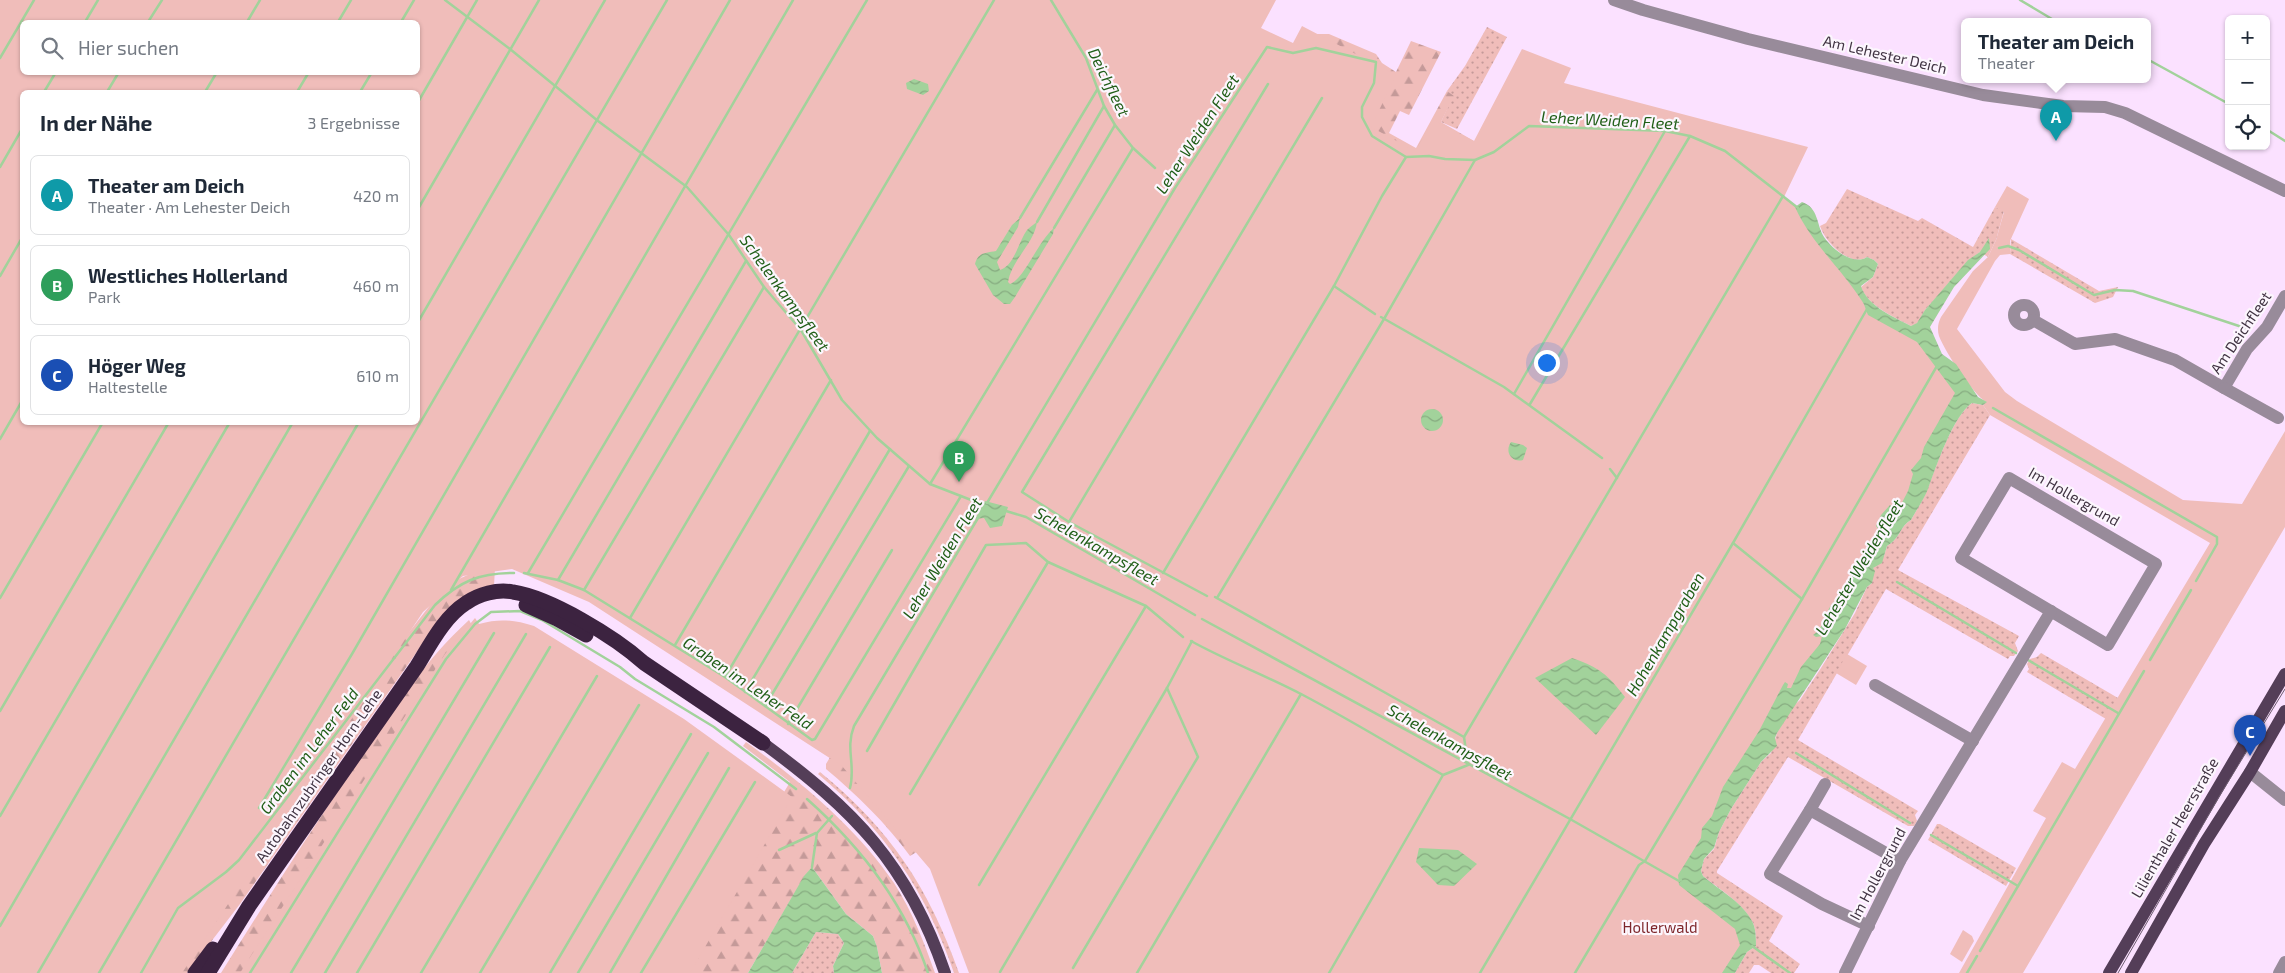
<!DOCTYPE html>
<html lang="de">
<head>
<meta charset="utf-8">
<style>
	:root { --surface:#fff; --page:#f2f2f3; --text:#1f2937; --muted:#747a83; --line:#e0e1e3; --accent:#7c3aed }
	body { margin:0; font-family:"Exo 2",sans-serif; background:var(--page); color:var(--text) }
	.controls { position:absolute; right:15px; top:15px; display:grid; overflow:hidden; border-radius:8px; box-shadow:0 1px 4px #0004 }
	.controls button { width:45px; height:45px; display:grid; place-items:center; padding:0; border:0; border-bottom:1px solid var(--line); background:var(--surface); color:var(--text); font:25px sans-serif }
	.you { position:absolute; left:1546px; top:362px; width:18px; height:18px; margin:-12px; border:4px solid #fff; border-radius:50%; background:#1a73e8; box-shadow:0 0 0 8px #1a73e833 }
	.badge { display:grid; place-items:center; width:32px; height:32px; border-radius:50%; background:var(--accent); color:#fff; font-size:16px; font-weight:700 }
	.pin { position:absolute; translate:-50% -41px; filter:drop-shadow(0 1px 2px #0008) }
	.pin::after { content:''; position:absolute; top:26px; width:18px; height:15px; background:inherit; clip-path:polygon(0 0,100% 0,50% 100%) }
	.popup { position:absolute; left:1961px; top:18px; width:190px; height:65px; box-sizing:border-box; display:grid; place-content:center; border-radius:8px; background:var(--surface); filter:drop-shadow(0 1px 4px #0005); font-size:16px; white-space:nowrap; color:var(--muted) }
	.popup b { font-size:19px; color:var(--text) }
	.popup::after { content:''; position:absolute; left:50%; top:100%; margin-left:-10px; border:10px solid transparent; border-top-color:var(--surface) }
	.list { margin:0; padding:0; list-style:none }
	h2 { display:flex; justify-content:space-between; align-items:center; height:65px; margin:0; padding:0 20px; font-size:21px }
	h2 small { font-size:16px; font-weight:400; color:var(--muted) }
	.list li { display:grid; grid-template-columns:32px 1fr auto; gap:15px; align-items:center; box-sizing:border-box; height:80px; margin:0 10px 10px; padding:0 10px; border:1px solid var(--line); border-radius:8px }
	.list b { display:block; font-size:19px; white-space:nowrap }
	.list p { margin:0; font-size:16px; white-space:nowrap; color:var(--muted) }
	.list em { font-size:16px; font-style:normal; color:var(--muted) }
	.icon { flex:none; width:28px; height:28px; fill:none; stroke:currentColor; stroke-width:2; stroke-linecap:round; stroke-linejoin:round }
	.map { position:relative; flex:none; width:2285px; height:973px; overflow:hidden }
	.search { position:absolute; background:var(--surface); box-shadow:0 1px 4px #0004; left:20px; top:20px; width:400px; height:55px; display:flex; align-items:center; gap:12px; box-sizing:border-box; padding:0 18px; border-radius:8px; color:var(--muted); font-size:19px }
	.panel { position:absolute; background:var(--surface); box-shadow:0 1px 4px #0004; left:20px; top:90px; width:400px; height:335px; border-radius:8px }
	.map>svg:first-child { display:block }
	.grass { fill:url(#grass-dots) }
	.forest { fill:url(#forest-firs) }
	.park { fill:#f0bdba; fill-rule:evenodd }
	.water { fill:url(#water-waves) }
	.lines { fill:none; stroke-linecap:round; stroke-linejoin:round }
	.stream { stroke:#a2d29b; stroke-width:2.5 }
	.minor { stroke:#988b9a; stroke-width:12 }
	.major { stroke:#543e58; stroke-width:12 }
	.highway { stroke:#3c2340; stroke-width:15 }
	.tram { stroke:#6d5d6f; stroke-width:1 }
	.labels { text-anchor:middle; stroke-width:4.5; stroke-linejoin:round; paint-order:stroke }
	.street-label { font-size:15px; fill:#423544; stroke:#fcf6fd }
	.park-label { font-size:15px; fill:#7e262b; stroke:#fcf6fd }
	.water-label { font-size:16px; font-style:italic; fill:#205e17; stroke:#fcf6fd }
</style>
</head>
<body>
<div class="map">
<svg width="2285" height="973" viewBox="0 0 2285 973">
	<defs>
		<pattern id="grass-dots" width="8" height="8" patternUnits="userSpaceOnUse" patternTransform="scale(1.25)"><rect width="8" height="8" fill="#f0bdba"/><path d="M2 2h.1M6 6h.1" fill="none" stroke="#c49a99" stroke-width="1.8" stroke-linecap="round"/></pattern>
		<pattern id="forest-firs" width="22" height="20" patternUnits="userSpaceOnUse" patternTransform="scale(1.25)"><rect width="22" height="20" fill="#f0bdba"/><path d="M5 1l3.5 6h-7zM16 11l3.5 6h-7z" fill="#c49a99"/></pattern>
		<pattern id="water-waves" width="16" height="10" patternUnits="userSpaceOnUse" patternTransform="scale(1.25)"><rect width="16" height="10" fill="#a2d29b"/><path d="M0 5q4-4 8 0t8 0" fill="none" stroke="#86ab80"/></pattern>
	</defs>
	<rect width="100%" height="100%" fill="#fbe1ff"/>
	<g class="grass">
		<polygon points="1487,27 1507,37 1457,129 1441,122 1453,96 1447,91 1465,66"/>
		<path d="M1847 189 1918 221 1922 218 1973 247 1995 207 2004 211 1996 240 1988 257 1980 252C1959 268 1944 290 1926 309 1921 315 1920 325 1911 326 1894 317 1868 306 1861 287L1873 277 1878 264 1874 260 1867 257C1850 268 1825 242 1820 226L1826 223Z"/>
		<polygon points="2011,239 2099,291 2118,287 2113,297 2095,303 2010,254"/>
		<path d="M1972 403 1983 405 1990 415 1898 570 2019 636 2015 643 2018 651 2014 656H2010L2008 659 1886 589 1798 740 1918 811 1915 815 1917 821 1914 826H1908L1788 757 1717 871V873L1783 916 1769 941 1800 964 1794 973H1771L1759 965H1754L1749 973H1735L1747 952 1756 946C1756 939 1756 930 1753 923 1743 903 1719 889 1703 876L1701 871 1704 859 1714 849 1719 832 1731 809 1761 762 1771 753 1777 733 1791 708 1800 700 1821 668 1855 613 1867 587 1872 583 1873 568 1884 556 1887 546C1900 539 1900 526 1911 520 1917 509 1924 499 1928 488 1936 467 1953 416 1972 403Z"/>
		<polygon points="2041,653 2118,698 2106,719 2027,672 2029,669 2027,664 2030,659 2037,657"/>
		<path d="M820 772C890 829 929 888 959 973H954C926 891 884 829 818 774Z"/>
		<polygon points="1937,824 1940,824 2016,868 2006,886 1928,840"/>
		<polygon points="816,932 838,934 844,943 833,966 834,973 792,973"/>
	</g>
	<g class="forest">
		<path d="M1311 34H1329L1376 54 1382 63 1396 72 1411 41 1441 52 1409 115 1400 111 1389 133 1416 148 1447 91 1454 96 1441 122 1474 141 1481 153 1517 127 1529 125 1577 127 1575 137 1532 134 1521 138 1500 155 1470 165 1407 161 1368 135 1358 122 1357 108 1370 79 1373 67C1360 52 1328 52 1309 50Z"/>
		<path d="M495 568 494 586 428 636 240 904 187 973H144L438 595C457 577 469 573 495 568Z"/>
		<path d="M469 620 474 629 271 973H221C266 901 311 830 359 760 392 711 425 660 469 620Z"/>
		<path d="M746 742C801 782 855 826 894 883 912 911 924 942 935 973H882L877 947 873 936 846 914 812 867 804 877 748 973H677L790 782 743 746Z"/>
		<path d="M839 742 923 848 910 856C886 823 857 795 826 769V764Z"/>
	</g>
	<g class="park">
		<path d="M0 0H1276L1261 28 1293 43 1302 26 1396 75 1371 127 1415 151 1433 120 1474 141 1522 49 1571 68 1564 83 1808 147 1784 197 1802 211 1873 313 1916 335 1967 399 1684 878 1743 916 1749 944 1731 973H969L930 869 842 766 589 602 512 569 463 576 423 612 182 973H0ZM22 22H418V72H22ZM22 92H418V422H22Z"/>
		<path d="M2007 186 2029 199 2010 241V254L2000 255 1995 261 1957 329 2005 392 2017 401 2183 500 2242 504 2285 431V527L2023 973H1959L2046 818 2033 811 2062 762 2075 769 2210 543 1990 415 1983 405 1986 402C1973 394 1945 352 1939 336 1937 329 1938 323 1941 317L1973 271 1988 257 1996 240 2004 212 1995 207Z"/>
		<path d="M475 618 479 624C500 618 514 620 534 626L684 719 792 797 690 973H240L445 654Z"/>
		<polygon points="1847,654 1867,666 1856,685 1836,673"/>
		<polygon points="1963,930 1972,936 1974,941 1962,962 1950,954"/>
	</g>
	<g class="water">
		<polygon points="914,79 928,84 929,91 923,95 907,89 906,83"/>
		<path d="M1802 202C1819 208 1816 224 1824 237 1832 249 1853 266 1867 257L1874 260 1878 264 1873 277 1861 286C1867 306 1894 317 1911 326L1917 323 1925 310 1968 260 1980 252 1989 238 1990 249 1954 287 1930 327 1942 354 1956 364 1978 397 1987 402 1983 405 1972 403C1953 416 1936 467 1928 489 1924 499 1917 509 1911 520 1900 526 1900 539 1887 546L1882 563 1873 568 1875 571 1872 583 1867 587 1845 629 1777 733 1775 738 1777 746 1761 762 1731 809 1719 832 1714 848 1704 859 1701 871 1703 876C1719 890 1744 903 1753 923 1756 930 1756 939 1756 946L1747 952 1735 973H1722L1740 945 1735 929 1679 885 1678 875 1701 838 1702 828 1712 816 1723 787 1759 731 1783 685 1785 682 1788 684 1787 688H1791L1801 667 1820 644 1822 636 1816 637 1813 635C1827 626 1824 607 1838 599L1876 537 1879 530 1876 526 1881 515 1890 505 1892 506 1886 521 1891 524 1908 491 1913 474 1911 470 1921 458 1924 447 1955 393 1917 342 1868 315C1866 311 1865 305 1862 301 1841 268 1811 243 1795 207Z"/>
		<path d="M1020 218 1018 227 997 262 1000 270C1014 266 1019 241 1027 230 1030 227 1034 224 1037 222 1034 244 1012 259 1008 282L1010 284C1025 278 1038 241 1054 228L1053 234 1015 297 1010 304H1004L993 295 975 264C978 252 986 253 996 251L1012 225Z"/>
		<circle cx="1432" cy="420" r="11"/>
		<path d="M1511 442 1523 445 1527 448 1523 460C1512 463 1504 452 1511 442Z"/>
		<polygon points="985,501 1008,507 1002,526 990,528 984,518 975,519"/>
		<path d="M1572 658C1600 668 1607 674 1625 697L1596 735 1535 678Z"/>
		<polygon points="1419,848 1458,850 1477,864 1454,886 1438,885 1416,862"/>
		<polygon points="812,867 846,914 873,936 877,947 882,973 834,973 833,966 844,943 838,934 816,932 792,973 748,973 804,876"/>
	</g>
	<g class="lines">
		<g class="stream">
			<polyline points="445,0 510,49 598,121 687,187 729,235 764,287 801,330 842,400 877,438 930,484 984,505"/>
			<polyline points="1051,0 1086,58 1104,106 1115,125 1133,148 1155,168"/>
			<polyline points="2020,0 2057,22"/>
			<polyline points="85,22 98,0"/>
			<polyline points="148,22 162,0"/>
			<polyline points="247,22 260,0"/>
			<polyline points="338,22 351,0"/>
			<polyline points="401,22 414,0"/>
			<polyline points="0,58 34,0"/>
			<polyline points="2147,59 2229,104"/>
			<polyline points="44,92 56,72"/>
			<polyline points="107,92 119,72"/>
			<polyline points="205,92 217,72"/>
			<polyline points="297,92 309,72"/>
			<polyline points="360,92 372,72"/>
			<polyline points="418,102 477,0"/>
			<polyline points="2266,129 2285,141"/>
			<polyline points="0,167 22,129"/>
			<polyline points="418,209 539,0"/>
			<polyline points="1020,218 1097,90"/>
			<polyline points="1037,222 1104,106"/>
			<polyline points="1054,228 1115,125"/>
			<polyline points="1999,248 2008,246 2019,250 2094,295 2115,290 2133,291 2245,328"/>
			<polyline points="0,276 22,238"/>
			<polyline points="1334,286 1375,314"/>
			<polyline points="1381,317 1504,387 1602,458"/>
			<polyline points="418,322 605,0"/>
			<polyline points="1514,394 1665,131"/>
			<polyline points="1530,404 1690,136"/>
			<polyline points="1993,408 2217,537 2217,544 2196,581"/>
			<polyline points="0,439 22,401"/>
			<polyline points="1610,469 1617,478"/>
			<polyline points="930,484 1133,148"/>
			<polyline points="987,503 1175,188 1267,47 1293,53 1316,48 1376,62 1374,83 1362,107 1362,117 1372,136 1406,157 1429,156 1445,159 1475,160 1494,152 1529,126 1665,131 1690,136 1725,151 1798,208"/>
			<polyline points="1006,511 1026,517 1195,615"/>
			<polyline points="1069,522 1322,98"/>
			<polyline points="1733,543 1802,599"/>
			<polyline points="524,573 558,580 584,590 725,677 812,740 815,739 961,496"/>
			<polyline points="528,573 867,0"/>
			<polyline points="1163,573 1334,286 1382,196 1406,157"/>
			<polyline points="558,580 746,261"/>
			<polyline points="1897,582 2016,653"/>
			<polyline points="451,590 793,0"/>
			<polyline points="584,590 764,287"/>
			<polyline points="1207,596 1069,522 1022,492 1268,84"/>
			<polyline points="1215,597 1464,737"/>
			<polyline points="0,598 103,422"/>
			<polyline points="1217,598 1384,319 1475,160"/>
			<polyline points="630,618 994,0"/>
			<polyline points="1202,619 1570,819 1679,881 1681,880"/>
			<path d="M1191 641C1227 661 1265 675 1301 694 1349 719 1396 748 1443 775"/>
			<polyline points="675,645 831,380"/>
			<polyline points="2028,660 2118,713"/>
			<polyline points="2150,660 2191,590"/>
			<polyline points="725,677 870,431"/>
			<polyline points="745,692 890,449"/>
			<polyline points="765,706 909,466"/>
			<polyline points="0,711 169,422"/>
			<polyline points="788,724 892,550"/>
			<polyline points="867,751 986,545 1026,543 1048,562 1146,606 1183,637"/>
			<polyline points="1796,753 1910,823"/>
			<path d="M850 788C856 765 845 749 854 726L978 518"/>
			<polyline points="910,794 1048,562"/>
			<path d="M807 799C861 847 905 904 928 973"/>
			<polyline points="259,808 352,654 730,0"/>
			<polyline points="0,816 230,422"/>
			<polyline points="1931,835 2018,886"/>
			<polyline points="779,850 816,833"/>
			<polyline points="812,867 817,833 832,816"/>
			<polyline points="979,885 1146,606"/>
			<polyline points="0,926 293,422"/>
			<polyline points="1752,946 1790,973"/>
			<polyline points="1980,951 2144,671"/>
			<polyline points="1073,968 1198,757 1167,688"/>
			<polyline points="1000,972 1167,688 1192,641"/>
			<polyline points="38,973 359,422"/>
			<polyline points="99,973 667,0"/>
			<path d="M141 973 178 908 226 872 239 860 435 605C460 581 479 573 514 573"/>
			<polyline points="250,973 446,659 475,624 491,612 520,611 542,620 620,667 635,679 714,727 796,789"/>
			<polyline points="291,973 494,633"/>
			<polyline points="325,973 526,634"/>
			<polyline points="357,973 550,647"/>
			<polyline points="421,973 597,676"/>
			<polyline points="480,973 639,705"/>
			<polyline points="550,973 691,734"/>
			<polyline points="578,973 708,753"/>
			<polyline points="610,973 729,768"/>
			<polyline points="641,973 755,782"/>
			<polyline points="1137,973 1301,694"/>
			<polyline points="1329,973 1443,775 1468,765 1464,737 1783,196"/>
			<polyline points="1480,973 1733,543 1867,309"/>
			<polyline points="1575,973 1639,865 1645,861 1802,599 1937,366"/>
			<polyline points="1967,973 1977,956"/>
		</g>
		<g class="minor">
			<polyline points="1614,0 1643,10 1748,39 1983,95 2063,106 2105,107 2125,113 2285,191"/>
			<circle cx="2024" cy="315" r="10"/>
			<polyline points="2033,320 2075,344 2115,339 2175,360 2224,388 2247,349 2267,327 2285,296"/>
			<polyline points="2224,388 2278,418"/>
			<polygon points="2009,478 2156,564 2108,645 1961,558"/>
			<polyline points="1875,685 1973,741"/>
			<polyline points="2250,772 2285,800"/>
			<polyline points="1810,810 1825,784"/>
			<polyline points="1869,926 1822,904 1770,874 1810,810 1900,861"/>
			<polyline points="1845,973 1900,861 2051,611"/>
			<polyline points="2279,973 2285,962"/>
		</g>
		<g class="major">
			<path d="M763 743C854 810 908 864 945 973"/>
			<polyline points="2109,973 2285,674"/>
			<polyline points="2131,973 2204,844 2250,772 2285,711"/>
		</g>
		<g class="highway">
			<polyline points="526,605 557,619 586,635"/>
			<polyline points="195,973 213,949"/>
			<path d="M208 973 249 906 417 666C430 645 444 617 466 603 479 594 497 589 513 592 551 598 615 637 644 663L763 743"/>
		</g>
		<polyline class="tram" points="2118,973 2220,795 2285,689"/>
	</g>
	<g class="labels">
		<g class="street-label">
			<text transform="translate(1885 55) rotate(13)" y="5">Am Lehester Deich</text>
			<text transform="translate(2241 333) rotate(-56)" y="5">Am Deichfleet</text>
			<text transform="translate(2074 497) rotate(30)" y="5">Im Hollergrund</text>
			<text transform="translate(319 776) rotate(-55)" y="5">Autobahnzubringer Horn-Lehe</text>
			<text transform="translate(2175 828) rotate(-60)" y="5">Lilienthaler Heerstraße</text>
			<text transform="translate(1878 874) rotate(-62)" y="5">Im Hollergrund</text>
		</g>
		<g class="park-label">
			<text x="1660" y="933">Hollerwald</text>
		</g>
		<g class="water-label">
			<text transform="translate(1109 82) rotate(64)" y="6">Deichfleet</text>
			<text transform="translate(1610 120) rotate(3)" y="6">Leher Weiden Fleet</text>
			<text transform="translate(1197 134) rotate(-57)" y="6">Leher Weiden Fleet</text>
			<text transform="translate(785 293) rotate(54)" y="6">Schelenkampsfleet</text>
			<text transform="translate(1097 546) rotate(30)" y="6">Schelenkampsfleet</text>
			<text transform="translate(942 558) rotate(-59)" y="6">Leher Weiden Fleet</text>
			<text transform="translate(1859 567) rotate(-59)" y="6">Lehester Weidenfleet</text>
			<text transform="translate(1665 634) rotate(-60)" y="6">Hohenkampgraben</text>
			<text transform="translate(748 683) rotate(34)" y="6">Graben im Leher Feld</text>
			<text transform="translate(1450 742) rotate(29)" y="6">Schelenkampsfleet</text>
			<text transform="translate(309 751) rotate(-53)" y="6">Graben im Leher Feld</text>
		</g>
	</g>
</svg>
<div class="controls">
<button>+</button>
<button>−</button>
<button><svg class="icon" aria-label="locate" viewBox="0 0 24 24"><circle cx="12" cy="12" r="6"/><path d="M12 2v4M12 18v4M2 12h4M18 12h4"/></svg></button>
</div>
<div class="you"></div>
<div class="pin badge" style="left:2056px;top:141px;background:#0f9aa8">A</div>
<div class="popup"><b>Theater am Deich</b>Theater</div>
<div class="pin badge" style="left:959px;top:482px;background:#2e9e5b">B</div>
<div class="pin badge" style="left:2250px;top:756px;background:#1a4fb4">C</div>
<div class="search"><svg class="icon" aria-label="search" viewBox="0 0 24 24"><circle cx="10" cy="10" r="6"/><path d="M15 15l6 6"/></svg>Hier suchen</div>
<section class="panel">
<h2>In der Nähe<small>3 Ergebnisse</small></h2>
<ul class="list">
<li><span class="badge" style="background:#0f9aa8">A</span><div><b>Theater am Deich</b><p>Theater · Am Lehester Deich</p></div><em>420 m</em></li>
<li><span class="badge" style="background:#2e9e5b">B</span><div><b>Westliches Hollerland</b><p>Park</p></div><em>460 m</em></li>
<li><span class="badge" style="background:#1a4fb4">C</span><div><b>Höger Weg</b><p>Haltestelle</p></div><em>610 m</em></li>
</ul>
</section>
</div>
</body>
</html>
